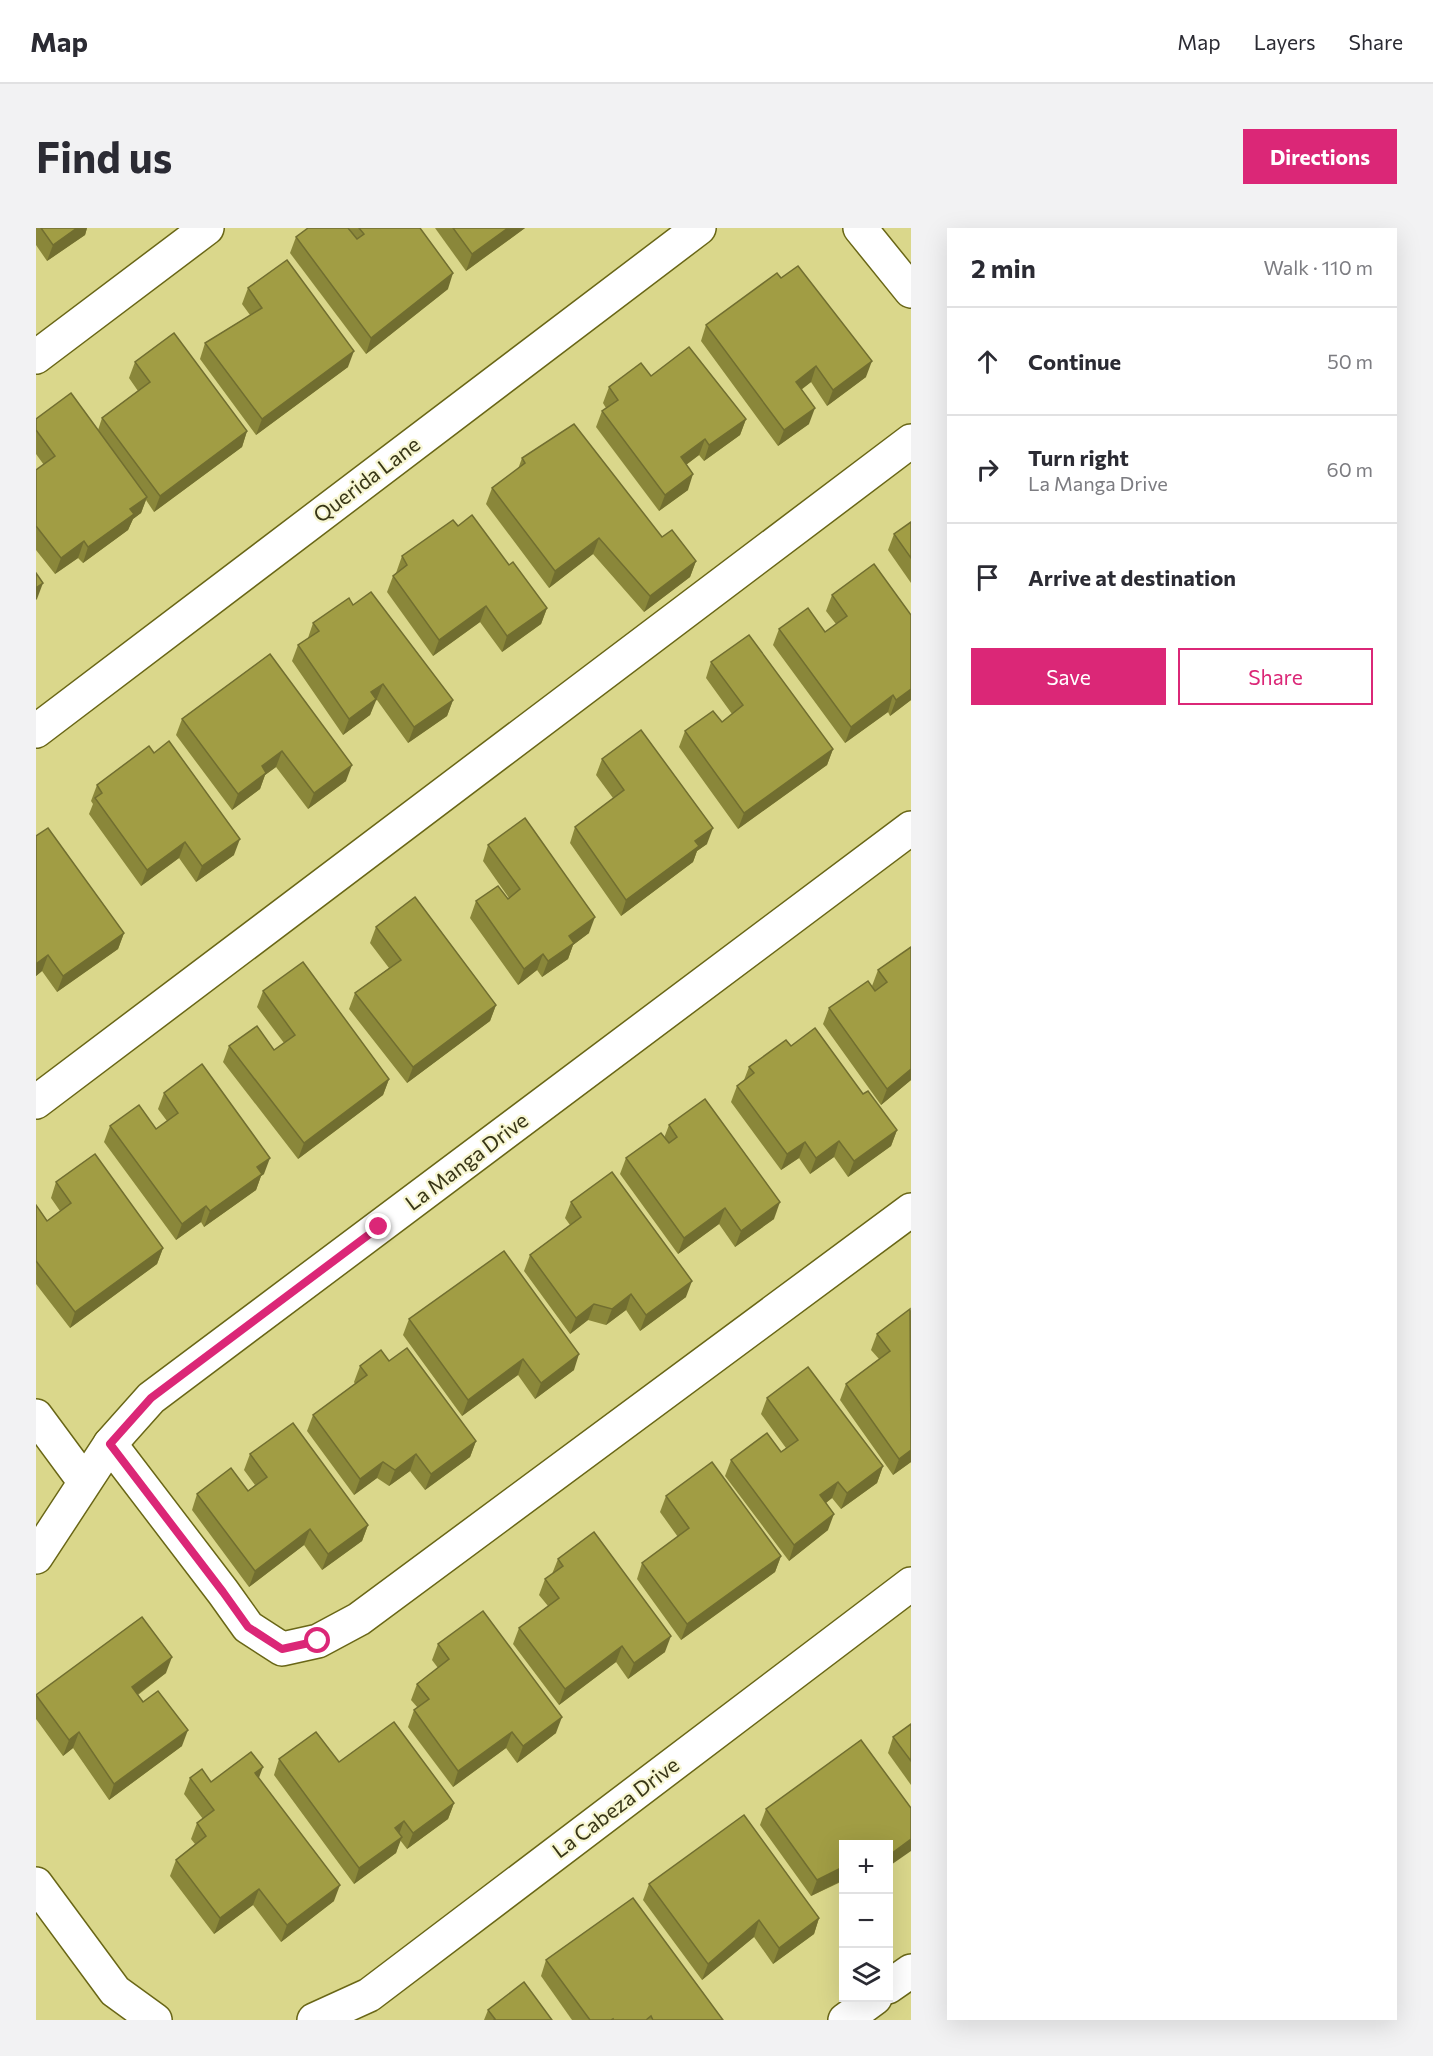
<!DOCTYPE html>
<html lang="en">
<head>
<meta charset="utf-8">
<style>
	:root { --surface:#fff; --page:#f2f2f3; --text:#2b2b33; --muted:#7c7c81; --line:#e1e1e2; --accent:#db2777 }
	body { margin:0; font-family:Commissioner,sans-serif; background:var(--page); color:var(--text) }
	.controls { position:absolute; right:18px; bottom:18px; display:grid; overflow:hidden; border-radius:0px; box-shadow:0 6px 24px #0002 }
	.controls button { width:54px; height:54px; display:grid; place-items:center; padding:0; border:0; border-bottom:2px solid var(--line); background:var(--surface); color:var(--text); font:30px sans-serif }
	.stop { position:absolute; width:18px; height:18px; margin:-14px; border:4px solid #db2777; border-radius:50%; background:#fff }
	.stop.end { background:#db2777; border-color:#fff; box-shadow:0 2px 6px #0008 }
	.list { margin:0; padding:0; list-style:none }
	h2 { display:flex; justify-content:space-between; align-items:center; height:78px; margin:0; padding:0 24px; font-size:26px }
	h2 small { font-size:20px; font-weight:400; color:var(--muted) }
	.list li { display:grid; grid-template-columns:39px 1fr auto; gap:18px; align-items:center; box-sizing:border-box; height:108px; padding:0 24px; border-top:2px solid var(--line) }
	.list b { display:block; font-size:22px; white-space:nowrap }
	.list p { margin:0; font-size:20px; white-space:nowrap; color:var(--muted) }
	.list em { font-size:20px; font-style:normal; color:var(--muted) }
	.actions { display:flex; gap:12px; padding:18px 24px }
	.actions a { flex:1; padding:14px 0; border:2px solid var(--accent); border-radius:0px; text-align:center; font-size:21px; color:var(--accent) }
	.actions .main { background:var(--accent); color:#fff }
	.icon { flex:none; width:33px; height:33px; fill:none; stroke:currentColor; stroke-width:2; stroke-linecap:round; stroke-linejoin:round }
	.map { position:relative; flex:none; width:875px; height:1792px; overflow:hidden; border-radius:0px }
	header { display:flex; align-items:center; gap:36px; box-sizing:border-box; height:84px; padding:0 30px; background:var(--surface); border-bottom:2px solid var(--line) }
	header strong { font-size:28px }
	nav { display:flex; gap:33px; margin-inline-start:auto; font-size:21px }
	.intro { display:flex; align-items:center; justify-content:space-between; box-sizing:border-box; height:144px; padding:0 36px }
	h1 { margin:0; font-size:42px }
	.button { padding:15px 27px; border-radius:0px; background:var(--accent); color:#fff; font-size:21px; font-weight:700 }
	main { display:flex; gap:36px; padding:0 36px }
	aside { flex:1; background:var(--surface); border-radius:0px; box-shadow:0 6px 24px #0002 }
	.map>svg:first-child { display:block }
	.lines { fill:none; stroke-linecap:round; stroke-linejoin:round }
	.minor-casing { stroke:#696616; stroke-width:36 }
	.minor { stroke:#fff; stroke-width:33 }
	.wall { fill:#8a873a }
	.shaded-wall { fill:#716e30 }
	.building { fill:#a19d44; stroke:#716e30; stroke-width:1.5 }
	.route { stroke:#db2777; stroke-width:8 }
	.labels { text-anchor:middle; stroke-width:4.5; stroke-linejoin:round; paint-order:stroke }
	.street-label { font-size:21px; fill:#383617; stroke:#f7f6d1 }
</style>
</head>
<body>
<header>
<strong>Map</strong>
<nav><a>Map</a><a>Layers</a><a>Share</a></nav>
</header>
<div class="intro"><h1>Find us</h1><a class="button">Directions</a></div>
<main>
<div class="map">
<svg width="875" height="1792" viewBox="0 0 875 1792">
	<rect width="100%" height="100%" fill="#dad78b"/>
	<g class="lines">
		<defs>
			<g id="minor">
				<polyline points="824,0 875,63"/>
				<polyline points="0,129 171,0"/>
				<polyline points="0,503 663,0"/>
				<polyline points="0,874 875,213"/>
				<polyline points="0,1188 48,1253"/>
				<polyline points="74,1216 187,1364 212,1399 246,1421 282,1413 323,1391 875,982"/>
				<polyline points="0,1329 74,1216 115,1170 875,600"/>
				<polyline points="0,1656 79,1763 119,1792"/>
				<polyline points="852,1759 875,1743"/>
				<polyline points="278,1792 333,1767 875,1356"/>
				<polyline points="809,1792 839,1770"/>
			</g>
		</defs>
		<use href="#minor" class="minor-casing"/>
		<use href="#minor" class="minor"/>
	</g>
	<g class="wall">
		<polygon points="0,0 51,0 49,7 11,33 0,17"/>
		<polygon points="272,0 384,0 412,61 330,126 254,25 260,9"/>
		<polygon points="399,0 489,0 430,43"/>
		<polygon points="212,60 312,139 220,207 164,131 169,115 214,87 206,76"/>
		<polygon points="670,97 830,149 791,178 775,154 765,162 773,196 742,218 665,113"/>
		<polygon points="99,134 211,203 206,219 118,284 110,272 105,285 97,291 92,302 47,335 42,330 19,346 0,322 0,242 8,237 0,226 0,191 62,202 66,190 102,163 93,150"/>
		<polygon points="615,148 710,191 704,207 668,233 663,227 650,237 652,262 623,283 560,199 566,183 570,180 567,175 573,159"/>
		<polygon points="486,230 626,309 660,333 654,349 608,384 557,326 513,360 450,276 456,260 482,241"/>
		<polygon points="875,294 875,355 852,322 858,306"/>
		<polygon points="422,298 473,337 511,380 505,396 466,424 444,394 397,428 351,364 357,348 360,345 366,328"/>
		<polygon points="796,367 875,387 875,472 854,488 852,484 809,515 737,417 743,401 789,404 800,396 790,383"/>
		<polygon points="317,377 417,472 411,488 372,515 341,472 339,473 334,487 307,507 256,433 262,417 272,410 277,395"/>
		<polygon points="234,426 310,553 272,581 240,539 229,547 224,561 196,582 140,507 146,491"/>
		<polygon points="675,434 797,521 791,537 702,601 643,519 649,503 686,494 696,486 670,450"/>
		<polygon points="566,531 671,616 661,623 657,634 585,688 534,615 539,599 577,570 560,547"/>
		<polygon points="61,557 198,627 160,654 143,630 105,658 53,586 57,576 55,573"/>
		<polygon points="0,608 88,705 82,721 21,764 6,743 0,748"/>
		<polygon points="452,617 553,705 537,717 532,731 506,749 501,742 482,757 434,690 440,673 473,670 447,633"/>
		<polygon points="340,699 460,777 454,793 371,855 313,781 319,765 353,740 334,715"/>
		<polygon points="875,719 875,852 845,877 787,796 793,780 839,763 836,758 842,742"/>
		<polygon points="227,763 353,851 347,867 262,931 187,834 193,818 238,822 248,815 221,779"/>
		<polygon points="755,818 827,866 861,902 855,918 812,949 798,929 774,946 763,930 745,942 695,874 701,858 708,852 713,839"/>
		<polygon points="128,865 228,946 225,948 220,962 168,999 165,994 140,1012 68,914 74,898 120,901 131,893 122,881"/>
		<polygon points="633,897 738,991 699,1019 683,996 642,1026 584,946 590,930 628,910"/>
		<polygon points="20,954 127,1020 121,1036 34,1100 0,1056 0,977 11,993 24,983 15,970"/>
		<polygon points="535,974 650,1069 604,1103 590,1082 570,1097 552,1092 534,1106 488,1043 494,1027 534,997 529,990"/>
		<polygon points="875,1082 875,1234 857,1247 804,1172 810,1156 843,1131 835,1122 841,1106"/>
		<polygon points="373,1091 538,1142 499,1171 482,1147 426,1188 367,1107"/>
		<polygon points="353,1133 440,1213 434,1229 389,1262 374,1243 353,1258 341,1250 318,1267 271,1203 277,1187 319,1156 318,1154 324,1138"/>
		<polygon points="731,1170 847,1238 841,1255 805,1281 796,1270 790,1275 792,1302 753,1333 689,1248 695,1232 745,1224 750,1220 725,1186"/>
		<polygon points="214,1226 332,1297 326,1313 286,1342 268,1317 213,1359 156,1282 161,1266 212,1263 219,1257 208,1242"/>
		<polygon points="630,1268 745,1328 739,1344 645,1412 601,1351 606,1335 642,1309 624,1284"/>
		<polygon points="522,1331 629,1424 592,1451 580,1434 523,1477 477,1416 483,1400 512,1378 503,1367 509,1351 516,1346"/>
		<polygon points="402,1416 520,1505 481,1535 470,1520 417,1559 372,1499 378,1482 382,1480 375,1472 381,1456 402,1440 396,1432"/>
		<polygon points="130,1445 102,1467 146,1518 73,1572 37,1520 27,1528 0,1491 0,1467"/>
		<polygon points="875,1496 875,1557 852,1525 857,1509"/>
		<polygon points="825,1512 852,1617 807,1617 807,1653 775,1668 724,1597 730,1581"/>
		<polygon points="243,1531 303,1534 418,1575 412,1591 371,1621 364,1612 360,1625 318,1656 238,1547"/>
		<polygon points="154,1550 175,1554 223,1551 298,1673 245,1714 217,1677 178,1706 134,1648 140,1632 159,1616 155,1611 161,1595 167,1591 148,1566"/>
		<polygon points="613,1656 783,1690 778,1706 737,1736 718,1709 666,1752 607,1672"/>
		<polygon points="510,1732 687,1792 536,1792 505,1748"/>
		<polygon points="452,1782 516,1792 448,1792"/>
	</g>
	<g class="shaded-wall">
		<polygon points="41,0 51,0 49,7 11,33 17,17"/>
		<polygon points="472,0 489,0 430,43 436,26"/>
		<polygon points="417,45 412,61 330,126 335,110"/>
		<polygon points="318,123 312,139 220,207 226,191"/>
		<polygon points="836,133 830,149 791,178 797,162"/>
		<polygon points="780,138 775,154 754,170 760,154"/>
		<polygon points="779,180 773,196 742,218 748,202"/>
		<polygon points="710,191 704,207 668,233 673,217"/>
		<polygon points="211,203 206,219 118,284 124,268"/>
		<polygon points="669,211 663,227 639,245 645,229"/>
		<polygon points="657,246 652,262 623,283 629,267"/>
		<polygon points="111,269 105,285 97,291 92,302 47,335 52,319 94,281"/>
		<polygon points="563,310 557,326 513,360 519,343"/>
		<polygon points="48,313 42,330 19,346 25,330"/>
		<polygon points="660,333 654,349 608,384 614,368"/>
		<polygon points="7,355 1,371 0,372 0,360"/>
		<polygon points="450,378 444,394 397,428 403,412"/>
		<polygon points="511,380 505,396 466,424 471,408"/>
		<polygon points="347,456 334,487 307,507 313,491 335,464"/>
		<polygon points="875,461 875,472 854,488 860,472"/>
		<polygon points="857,467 852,484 809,515 815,499"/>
		<polygon points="417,472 411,488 372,515 378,499"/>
		<polygon points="797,521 791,537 702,601 708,585"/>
		<polygon points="246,523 240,539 229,547 224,561 196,582 202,566 226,538"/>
		<polygon points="316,537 310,553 272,581 278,565"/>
		<polygon points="677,600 671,616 661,623 657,634 585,688 590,672 659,613"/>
		<polygon points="204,611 198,627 160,654 166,638"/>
		<polygon points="149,614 143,630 105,658 111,642"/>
		<polygon points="559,689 553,705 537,717 532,731 506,749 512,733 533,708"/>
		<polygon points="88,705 82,721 21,764 27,748"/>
		<polygon points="507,726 501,742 482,757 488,741"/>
		<polygon points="12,727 6,743 0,748 0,736"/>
		<polygon points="460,777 454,793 371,855 377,839"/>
		<polygon points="875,841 875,852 845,877 851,861"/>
		<polygon points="353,851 347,867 262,931 268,915"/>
		<polygon points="861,902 855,918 812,949 818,933"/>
		<polygon points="803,913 798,929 774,946 780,930"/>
		<polygon points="769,914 763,930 745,942 751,926"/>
		<polygon points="234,930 228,946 225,948 220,962 168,999 174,983 221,939"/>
		<polygon points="744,974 738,991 699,1019 705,1003"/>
		<polygon points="170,978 165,994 140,1012 146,996"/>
		<polygon points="689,980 683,996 642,1026 648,1010"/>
		<polygon points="127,1020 121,1036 34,1100 39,1084"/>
		<polygon points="656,1053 650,1069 604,1103 610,1087"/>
		<polygon points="595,1066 590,1082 570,1097 576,1081"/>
		<polygon points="558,1076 552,1092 534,1106 540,1090"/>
		<polygon points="543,1126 538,1142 499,1171 505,1155"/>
		<polygon points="487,1131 482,1147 426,1188 432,1172"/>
		<polygon points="440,1213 434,1229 389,1262 395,1246"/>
		<polygon points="875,1222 875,1234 857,1247 863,1231"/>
		<polygon points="380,1226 374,1243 353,1258 359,1242"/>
		<polygon points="347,1234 341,1250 318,1267 324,1251"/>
		<polygon points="847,1238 841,1255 805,1281 811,1265"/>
		<polygon points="802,1254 796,1270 778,1284 784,1267"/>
		<polygon points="798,1286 792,1302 753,1333 758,1317"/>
		<polygon points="332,1297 326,1313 286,1342 292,1326"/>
		<polygon points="274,1301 268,1317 213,1359 219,1343"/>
		<polygon points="745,1328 739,1344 645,1412 651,1396"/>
		<polygon points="635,1408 629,1424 592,1451 598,1435"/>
		<polygon points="586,1418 580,1434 523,1477 529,1461"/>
		<polygon points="136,1429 130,1445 90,1475 96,1459"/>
		<polygon points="526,1489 520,1505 481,1535 487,1518"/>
		<polygon points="152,1502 146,1518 73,1572 78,1556"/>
		<polygon points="43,1504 37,1520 27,1528 33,1512"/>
		<polygon points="476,1504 470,1520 417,1559 422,1543"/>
		<polygon points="227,1539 221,1555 219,1545"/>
		<polygon points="418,1575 412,1591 371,1621 377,1605"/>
		<polygon points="368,1593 362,1609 359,1600"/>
		<polygon points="366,1609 360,1625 318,1656 323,1640"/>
		<polygon points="875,1611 875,1623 852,1639 852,1628"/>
		<polygon points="807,1639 807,1652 775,1668 781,1652"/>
		<polygon points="304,1657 298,1673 245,1714 251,1697"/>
		<polygon points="223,1661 217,1677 178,1706 184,1690"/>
		<polygon points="783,1690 778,1706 737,1736 743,1720"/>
		<polygon points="723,1692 718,1709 666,1752 672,1736"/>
	</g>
	<g class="building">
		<polygon points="5,0 41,0 17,17"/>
		<polygon points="272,0 312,0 321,11 328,6 323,0 384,0 417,45 335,110 260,9"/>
		<polygon points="417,0 472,0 436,26"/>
		<polygon points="251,32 318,123 226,191 169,115 226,80 212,60"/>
		<polygon points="762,38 836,133 797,162 780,138 760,154 779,180 748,202 670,97 741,45 745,50"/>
		<polygon points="138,105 211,203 124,268 66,190 114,154 99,134"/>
		<polygon points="653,119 710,191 673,217 669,211 645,229 657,246 629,267 566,183 582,172 573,159 605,135 615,148"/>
		<polygon points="35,165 111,269 94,281 98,286 52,319 48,313 25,330 0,298 0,242 19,228 0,202 0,191"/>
		<polygon points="538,196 626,309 636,302 660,333 614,368 563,310 519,343 456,260 489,235 486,230"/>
		<polygon points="436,287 473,337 477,334 511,380 471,408 450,378 403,412 357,348 371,337 366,328 417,292 422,298"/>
		<polygon points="875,294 875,330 858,306"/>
		<polygon points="838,336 875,387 875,461 860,472 857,467 815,499 743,401 772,380 789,404 811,388 796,367"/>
		<polygon points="0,345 7,355 0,360"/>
		<polygon points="335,364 417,472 378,499 347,456 335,464 340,471 313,491 262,417 283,403 277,395 313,370 317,377"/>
		<polygon points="713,407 797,521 708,585 649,503 677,483 686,494 707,477 675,434"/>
		<polygon points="234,426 316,537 278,565 246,523 226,538 230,545 202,566 146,491"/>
		<polygon points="605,502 677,600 659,613 663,618 590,672 539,599 588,562 566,531"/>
		<polygon points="133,513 204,611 166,638 149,614 111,642 59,570 66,565 61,557 113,518 118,525"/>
		<polygon points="489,590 559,689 533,708 538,715 512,733 507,726 488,741 440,673 462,658 472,671 484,661 452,617"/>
		<polygon points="12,600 88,705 27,748 12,727 0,736 0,608"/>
		<polygon points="379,669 460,777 377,839 319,765 365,732 340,699"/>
		<polygon points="875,719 875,841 851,861 793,780 832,753 839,763 851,754 842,742"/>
		<polygon points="267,734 353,851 268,915 193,818 221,798 238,822 259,807 227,763"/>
		<polygon points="779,800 827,866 832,863 861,902 818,933 803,913 780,930 769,914 751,926 701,858 718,845 713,839 750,812 755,818"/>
		<polygon points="166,836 234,930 221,939 226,946 174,983 170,978 146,996 74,898 103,877 120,901 142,885 128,865"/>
		<polygon points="669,871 744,974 705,1003 689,980 648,1010 590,930 625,905 633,915 641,909 633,897"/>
		<polygon points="59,926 127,1020 39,1084 0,1033 0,977 11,993 35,975 20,954"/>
		<polygon points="576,944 656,1053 610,1087 595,1066 576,1081 558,1076 540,1090 494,1027 545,989 535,974"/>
		<polygon points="468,1023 543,1126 505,1155 487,1131 432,1172 373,1091"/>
		<polygon points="874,1081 875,1222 863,1231 810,1156 854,1123 841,1106"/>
		<polygon points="371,1120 440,1213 395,1246 380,1226 359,1242 347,1234 324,1251 277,1187 331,1147 324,1138 345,1122 353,1133"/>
		<polygon points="772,1139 847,1238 811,1265 802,1254 784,1267 798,1286 758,1317 695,1232 731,1205 745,1224 762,1212 731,1170"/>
		<polygon points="257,1195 332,1297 292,1326 274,1301 219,1343 161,1266 195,1240 212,1263 231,1249 214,1226"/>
		<polygon points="676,1234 745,1328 651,1396 606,1335 653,1300 630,1268"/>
		<polygon points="558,1304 635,1408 598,1435 586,1418 529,1461 483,1400 523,1370 509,1351 527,1338 522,1331"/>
		<polygon points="447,1383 526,1489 487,1518 476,1504 422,1543 378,1482 393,1471 381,1456 413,1431 402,1416"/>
		<polygon points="106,1389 136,1429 96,1459 107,1474 122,1463 152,1502 78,1556 43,1504 33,1512 0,1467"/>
		<polygon points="358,1494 418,1575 377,1605 368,1593 359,1600 366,1609 323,1640 243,1531 280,1504 303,1534"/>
		<polygon points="875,1496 875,1533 857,1509"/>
		<polygon points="825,1512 875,1580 875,1611 852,1628 852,1617 807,1617 807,1639 781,1652 730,1581"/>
		<polygon points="215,1524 227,1539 219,1545 304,1657 251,1697 223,1661 184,1690 140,1632 170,1608 161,1595 178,1582 154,1550 166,1541 175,1554"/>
		<polygon points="708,1587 783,1690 743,1720 723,1692 672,1736 613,1656"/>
		<polygon points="597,1670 687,1792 617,1792 615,1788 610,1792 577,1792 577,1791 575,1792 554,1792 510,1732"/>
		<polygon points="488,1754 516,1792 458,1792 459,1791 452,1782"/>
	</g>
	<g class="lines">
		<polyline class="route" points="282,1413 246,1421 212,1399 187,1364 74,1216 115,1170 343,999"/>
	</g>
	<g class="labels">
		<g class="street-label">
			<text transform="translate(331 252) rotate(-37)" y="7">Querida Lane</text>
			<text transform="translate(431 934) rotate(-37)" y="7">La Manga Drive</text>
			<text transform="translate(580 1580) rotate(-37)" y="7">La Cabeza Drive</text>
		</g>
	</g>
</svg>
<div class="controls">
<button>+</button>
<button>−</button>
<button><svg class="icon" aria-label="layers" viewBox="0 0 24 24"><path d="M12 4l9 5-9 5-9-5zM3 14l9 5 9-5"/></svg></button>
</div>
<div class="stop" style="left:282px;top:1413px"></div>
<div class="stop end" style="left:343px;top:999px"></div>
</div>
<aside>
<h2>2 min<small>Walk · 110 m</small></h2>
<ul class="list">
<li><svg class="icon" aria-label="ahead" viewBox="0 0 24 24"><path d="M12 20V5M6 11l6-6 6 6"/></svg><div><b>Continue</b></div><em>50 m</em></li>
<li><svg class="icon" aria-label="right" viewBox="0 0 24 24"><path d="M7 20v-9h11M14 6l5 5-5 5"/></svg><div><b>Turn right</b><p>La Manga Drive</p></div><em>60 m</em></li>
<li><svg class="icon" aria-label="arrive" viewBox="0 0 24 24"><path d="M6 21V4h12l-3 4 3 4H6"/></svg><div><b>Arrive at destination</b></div></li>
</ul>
<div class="actions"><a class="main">Save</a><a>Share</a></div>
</aside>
</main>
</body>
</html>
